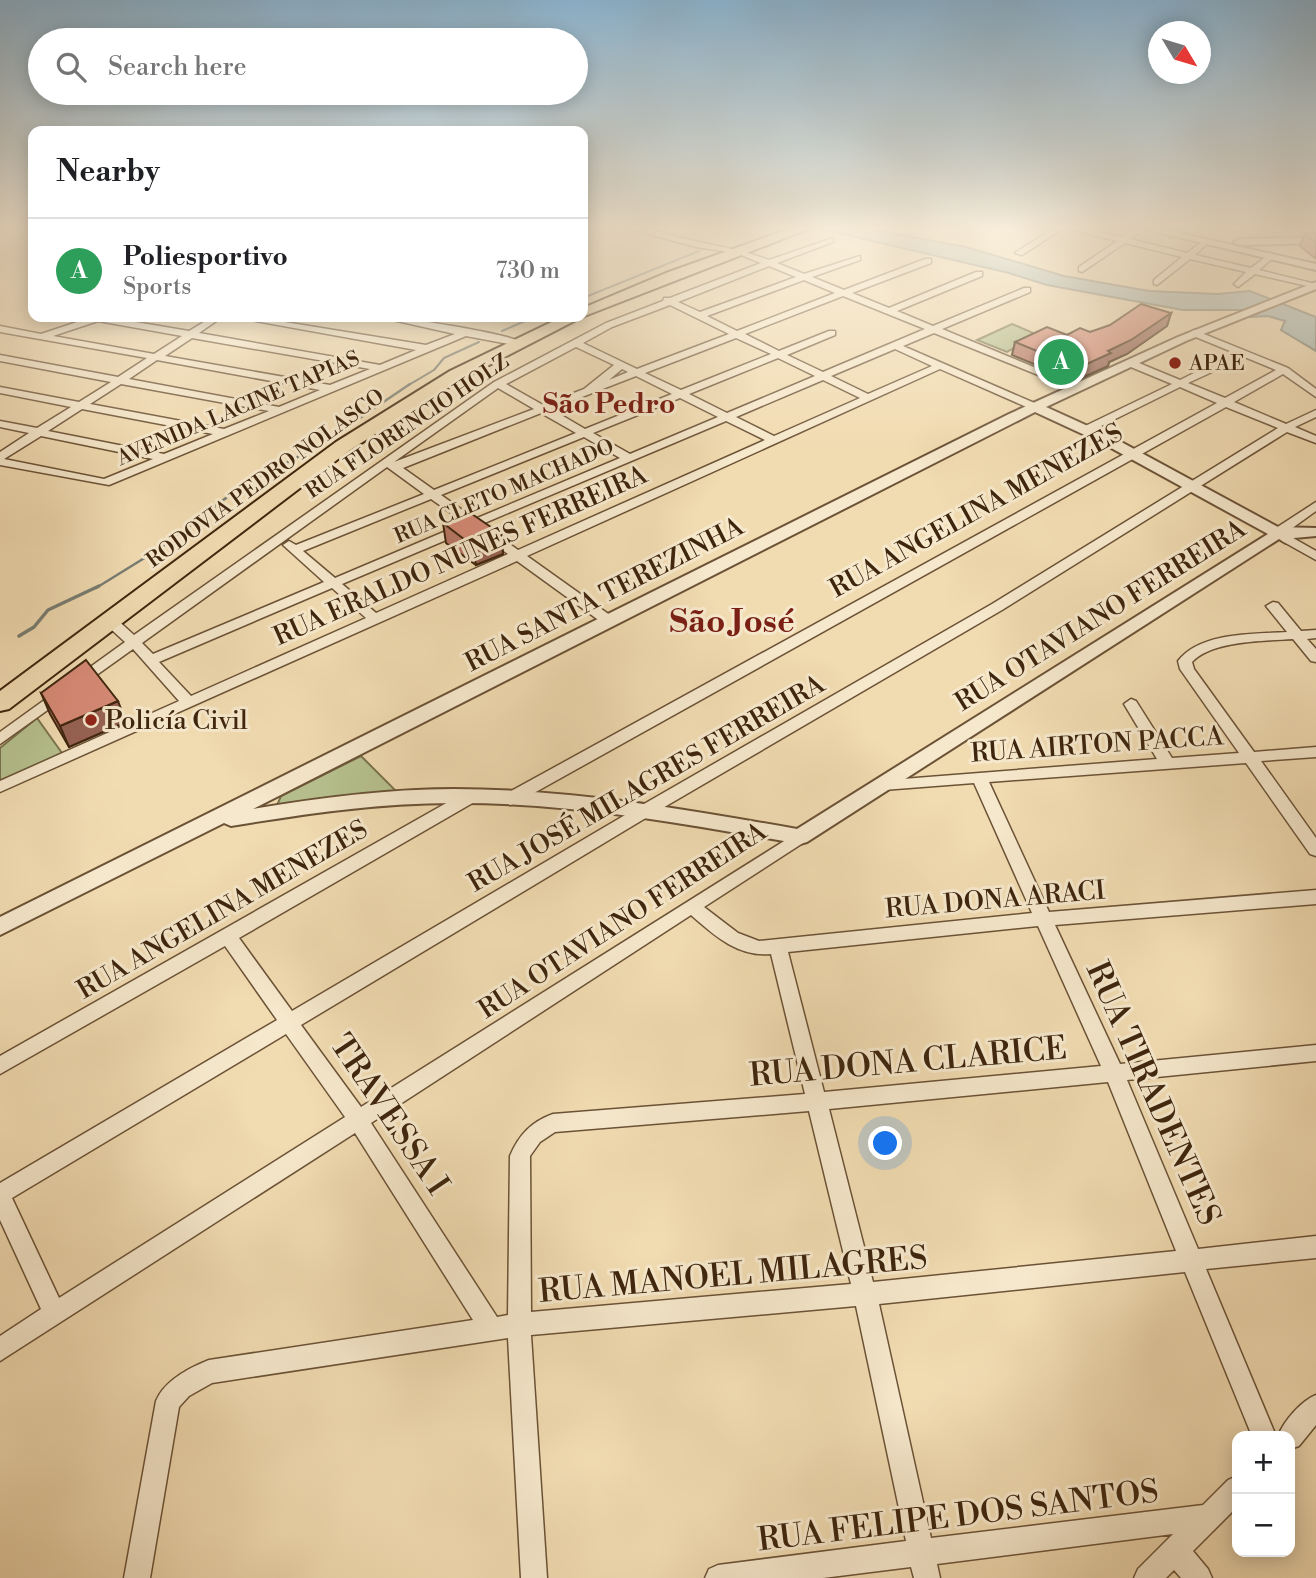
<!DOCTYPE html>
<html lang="en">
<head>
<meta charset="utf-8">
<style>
	:root { --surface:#fff; --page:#f6f6f6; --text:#202124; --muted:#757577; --line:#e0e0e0; --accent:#0b8043 }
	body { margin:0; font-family:"Libre Bodoni",serif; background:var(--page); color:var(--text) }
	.controls { position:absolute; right:21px; bottom:21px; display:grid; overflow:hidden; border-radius:14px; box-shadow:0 4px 18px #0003 }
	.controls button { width:63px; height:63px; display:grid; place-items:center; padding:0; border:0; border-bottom:2px solid var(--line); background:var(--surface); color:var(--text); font:35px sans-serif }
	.compass { position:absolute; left:1148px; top:21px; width:63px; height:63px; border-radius:50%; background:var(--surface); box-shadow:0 4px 18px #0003; rotate:128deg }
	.you { position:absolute; left:886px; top:1144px; width:24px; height:24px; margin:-18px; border:5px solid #fff; border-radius:50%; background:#1a73e8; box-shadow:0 0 0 10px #1a73e833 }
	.badge { display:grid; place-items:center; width:46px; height:46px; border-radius:50%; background:var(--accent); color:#fff; font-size:23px; font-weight:700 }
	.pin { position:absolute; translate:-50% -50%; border:4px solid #fff; box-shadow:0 2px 7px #0006 }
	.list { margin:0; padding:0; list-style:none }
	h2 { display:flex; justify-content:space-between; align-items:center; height:91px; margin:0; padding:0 28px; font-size:30px }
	h2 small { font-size:23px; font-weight:400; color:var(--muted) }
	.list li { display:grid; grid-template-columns:46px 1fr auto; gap:21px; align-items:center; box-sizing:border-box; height:105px; padding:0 28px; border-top:2px solid var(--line) }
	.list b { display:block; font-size:26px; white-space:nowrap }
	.list p { margin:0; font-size:23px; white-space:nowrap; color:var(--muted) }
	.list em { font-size:23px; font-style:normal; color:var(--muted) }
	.icon { flex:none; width:38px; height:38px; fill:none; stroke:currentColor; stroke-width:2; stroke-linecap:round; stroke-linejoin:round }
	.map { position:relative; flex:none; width:1316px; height:1578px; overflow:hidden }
	.search { position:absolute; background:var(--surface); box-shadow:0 4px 18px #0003; left:28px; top:28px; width:560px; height:77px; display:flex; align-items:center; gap:18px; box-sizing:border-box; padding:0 24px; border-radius:38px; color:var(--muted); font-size:26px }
	.panel { position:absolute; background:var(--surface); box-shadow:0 4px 18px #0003; left:28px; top:126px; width:560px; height:196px; border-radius:14px }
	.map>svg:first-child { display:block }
	.green { fill:#b6c18f; stroke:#7a734e; stroke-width:2 }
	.water { fill:#9fb8b7; stroke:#787d73; stroke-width:2 }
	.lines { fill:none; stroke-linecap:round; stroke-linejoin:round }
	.stream-far2 { stroke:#787d73; stroke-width:2 }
	.stream-far1 { stroke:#787d73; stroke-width:2.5 }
	.stream { stroke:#787d73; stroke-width:3.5 }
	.minor-casing { stroke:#6b5236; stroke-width:3 }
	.tertiary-casing { stroke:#6b5236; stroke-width:4 }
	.trunk-casing { stroke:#3e250d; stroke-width:4 }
	.minor { fill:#f6e8cc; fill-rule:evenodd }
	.tertiary { fill:#f6e8cc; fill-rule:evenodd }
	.trunk { fill:#f1dbb1; fill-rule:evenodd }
	.wall { fill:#b97766; stroke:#3e250d; stroke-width:2 }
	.shaded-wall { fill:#966153; stroke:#3e250d; stroke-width:2 }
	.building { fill:#d78a77; stroke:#3e250d; stroke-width:2 }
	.poi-dot { fill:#8f2418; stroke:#f6e8cc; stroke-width:2.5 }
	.labels { text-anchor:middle; stroke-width:6; stroke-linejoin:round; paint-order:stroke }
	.far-poi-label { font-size:21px; fill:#3e250d; stroke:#f6e8cc; text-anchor:start }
	.far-street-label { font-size:21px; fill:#3e250d; stroke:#f6e8cc }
	.street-label { font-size:26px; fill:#3e250d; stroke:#f6e8cc }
	.poi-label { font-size:26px; fill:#3e250d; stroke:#f6e8cc; text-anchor:start }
	.far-district-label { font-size:28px; font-weight:bold; fill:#7a1f14; stroke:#f6e8cc }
	.near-street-label { font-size:32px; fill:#3e250d; stroke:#f6e8cc }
	.district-label { font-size:33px; font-weight:bold; fill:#7a1f14; stroke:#f6e8cc }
</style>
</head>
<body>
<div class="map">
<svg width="1316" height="1578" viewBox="0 0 1316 1578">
	<rect width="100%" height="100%" fill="#f1dbb1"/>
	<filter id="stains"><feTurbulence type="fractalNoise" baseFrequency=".00286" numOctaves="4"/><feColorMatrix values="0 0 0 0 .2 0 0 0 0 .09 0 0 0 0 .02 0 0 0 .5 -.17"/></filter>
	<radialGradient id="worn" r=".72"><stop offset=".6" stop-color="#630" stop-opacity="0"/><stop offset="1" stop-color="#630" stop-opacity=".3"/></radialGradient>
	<g class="green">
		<polygon points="1012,324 1038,335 1007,352 977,340"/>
		<polygon points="37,718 62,753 0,782 0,748"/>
		<polygon points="361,756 397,792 275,810 281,796"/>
	</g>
	<polygon class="water" points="808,226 852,226 966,247 1064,276 1149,291 1218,294 1250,291 1316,317 1316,351 1281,330 1285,321 1268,316 1250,317 1247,310 1183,310 1047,285 1009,273"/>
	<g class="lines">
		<g class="stream-far2">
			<polyline points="741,232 751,226"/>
			<polyline points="583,298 699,251"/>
			<polyline points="502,331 534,317"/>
			<polyline points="407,386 434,370 444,358 479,342"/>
		</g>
		<polyline class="stream-far1" points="96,588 159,549 243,485 317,447 410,384"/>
		<polyline class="stream" points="19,636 34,627 48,610 99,586"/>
		<defs>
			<g id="minor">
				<path d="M619 226C644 224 670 236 694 241 722 247 742 250 769 260L833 238V242L777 263 804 274 860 256V260L812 277 844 290 925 259H931V263L852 293 889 308 976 272H982V276L897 311 933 326 1024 288H1030V292L942 329 1082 387 1073 389 934 333 903 346 1039 405V409H1031L940 369 527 556 614 618 616 621 614 624H604L517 561 0 792V781L179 701 133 649 0 744V732L125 642 103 622V616H113L134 635 494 382 606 323 663 301 664 298H670L761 263 736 253 696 247ZM769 266 796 277 700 312 678 302ZM804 280 835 293 737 331 707 316ZM843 296 925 329 823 372 787 355 835 335V331H829L779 351 745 334ZM670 305 729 334 637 369 583 343 612 327ZM736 338 771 354 681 390 645 373ZM576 347 614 365 584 389 543 405 506 384ZM895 349 932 366 868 394 831 376ZM778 358 815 376 727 413 689 394ZM622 369 628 372 609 380ZM636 376 672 394 585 429 551 409ZM823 380 860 398 774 436 736 417ZM498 388 534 409 394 462ZM680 398 718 417 630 454 593 433ZM541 413 576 433 434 490 403 468ZM726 421 765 440 518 550 482 524ZM584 437 620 458 475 519 441 495ZM387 467 424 494 296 545 289 541 283 545 324 582 153 654 142 643ZM431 499 465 523 335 578 303 551ZM472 529 508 554 376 613 342 584ZM332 588 366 618 191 696 159 662Z"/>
				<polygon points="1057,226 1074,226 1122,237 1139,226 1145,226 1145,229 1130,239 1187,253 1205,240 1209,242 1195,255 1251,268 1271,253 1275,256 1259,270 1316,284 1316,288 1255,274 1238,287 1234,284 1246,272 1190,259 1157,285 1154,284 1154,280 1182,257 1125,243 1082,272 1079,271 1079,267 1117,241 1064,228 1022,255 1015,253"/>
				<path d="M92 317H106L189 331 212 317H222L199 333 380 365 416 350 234 317H254L426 345 455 334 379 317C400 316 510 334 524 343L519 346 466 336 109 485 0 465V452L29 433 0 427V421L37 428 71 407 0 393V387L79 402 111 382 0 361V355L118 377 147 358 0 332V326L41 334ZM98 321 182 336 154 354 53 336ZM192 338 370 369 330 385 165 356ZM157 360 320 390 279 407 129 379ZM121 384 269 411 224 429 90 404ZM82 409 213 434 164 454 48 431ZM41 436 153 459 104 479 4 459Z"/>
				<path d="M1194 330 1288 368 1316 389V397L1283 374 1234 402 1286 424 1316 410V417L1295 427 1316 436V443L1287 432 1002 610 649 816 301 1025 361 1107 800 831 806 833 808 837 806 841 704 907 738 933 759 941 1032 913 974 783 883 790 875 785 877 781 1157 759 1124 704 1131 699 1136 701 1172 758 1239 753 1180 669 1178 661C1200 632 1254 634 1287 632L1266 606 1273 602 1278 603 1301 631 1316 630V638L1307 639 1316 649V662L1311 661 1293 639C1266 641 1212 640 1192 662L1194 669 1254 752 1316 747V757L1261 761 1316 838V856L1310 854 1246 763 989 782 1049 912 1316 890V904L1055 925 1120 1064 1316 1045V1061L1127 1080 1198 1249 1316 1236V1258L1206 1269 1276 1436H1252L1185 1272 879 1304 931 1538 1203 1505 1228 1480 1237 1476V1507L1193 1551 1208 1569 1212 1578H1181L1174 1570 1166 1578H1134L1138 1569 1173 1534 937 1564 940 1578H914L911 1567 823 1578H705L709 1569 718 1565 906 1541 856 1306 531 1335 547 1578H521L508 1338 212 1383 189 1396 179 1407 150 1578H124L156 1401C165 1380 189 1368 209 1360L473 1320 355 1133 0 1361V1336L41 1309 0 1220V1183L277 1020 225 946 0 1074V1056L464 793H476L478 797 476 801 239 938 292 1011 637 808 992 604 1278 428 1226 407 516 803 510 805 502 799 504 795 1217 403 1180 387 1089 432H1081V428L1172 384 1126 365V361H1134L1180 380 1204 368H1212V372L1188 383 1225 398 1276 370 1191 335 1189 333ZM691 915C715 936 738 957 771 954L805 1094 553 1114C531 1122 519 1135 510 1156L508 1315 497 1317 371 1123ZM1038 926 1101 1066 824 1092 788 952ZM286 1034 345 1117 59 1298 12 1198ZM1108 1082 1176 1251 873 1282 829 1109ZM809 1111 851 1284 531 1312 530 1156 540 1142 555 1132Z"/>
				<polygon points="1316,502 1316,511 1284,534 1276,534 1276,528"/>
				<polygon points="1286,534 1316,551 1316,560 1282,541 1280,538"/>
				<path d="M1316 1395V1425L1299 1446 1290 1449V1436H1278C1284 1421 1301 1401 1316 1395Z"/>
			</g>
			<g id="tertiary">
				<polygon points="1131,226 1148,226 1316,264 1316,270"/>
				<polygon points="1316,237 1316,243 1239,245 1234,242 1239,239"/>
				<path d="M1316 282V289L1186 341 1046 407 1112 437 1278 527 1316 528V536L1294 538 1286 543 1279 539 807 842 800 844C686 824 569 802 453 803 378 803 305 814 231 826L224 823 0 935V917L1009 414 1178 337ZM1035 412 1102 443 1268 534 797 829C684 809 569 789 454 789 386 789 319 798 253 809Z"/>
			</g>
			<polygon id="trunk" points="797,226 816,226 582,317 462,379 350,450 9,709 0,711 0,691 336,442 450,371 562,317 583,317 583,308 666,273"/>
		</defs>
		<use href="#minor" class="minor-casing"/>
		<use href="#tertiary" class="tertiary-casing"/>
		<use href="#trunk" class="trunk-casing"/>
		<use href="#minor" class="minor"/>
		<use href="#tertiary" class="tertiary"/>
		<use href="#trunk" class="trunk"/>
	</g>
	<g class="wall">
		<polygon points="1316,233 1316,258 1315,258 1300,246 1305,234"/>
		<polygon points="1171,313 1167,326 1127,354 1109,362 1108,366 1075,381 1012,355 1015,342 1090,332"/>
		<polygon points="443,523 501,534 503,554 476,565 446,543"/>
		<polygon points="41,693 126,722 69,747 50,714"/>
	</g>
	<g class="shaded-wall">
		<polygon points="1171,313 1167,326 1127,354 1109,362 1108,366 1075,381 1078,368"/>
		<polygon points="501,534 503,554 476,565 473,546"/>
		<polygon points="118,701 126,722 69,747 60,726"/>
	</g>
	<g class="building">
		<polygon points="1316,233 1316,243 1305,234"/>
		<polygon points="1141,304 1171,313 1131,340 1108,351 1111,353 1078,368 1015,342 1047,327 1067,335 1080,328 1090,332 1110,325"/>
		<polygon points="469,512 501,534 473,546 443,523"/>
		<polygon points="86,660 118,701 60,726 41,693"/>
	</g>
	<linearGradient id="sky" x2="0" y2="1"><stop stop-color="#8bb6d4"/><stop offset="0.51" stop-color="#f9efdc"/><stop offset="1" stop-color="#f9efdc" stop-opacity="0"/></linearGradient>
	<rect width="1316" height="447" fill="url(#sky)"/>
	<g class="poi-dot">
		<circle cx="1175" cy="363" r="7"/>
		<circle cx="91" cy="720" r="7"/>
	</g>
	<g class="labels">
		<g class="far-poi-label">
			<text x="1189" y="370">APAE</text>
		</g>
		<g class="far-street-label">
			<text transform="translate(238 408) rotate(-23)" y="7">AVENIDA LACINE TAPIAS</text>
			<text transform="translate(407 426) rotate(-34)" y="7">RUA FLORENCIO HOLZ</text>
			<text transform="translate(265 478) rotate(-36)" y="7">RODOVIA PEDRO NOLASCO</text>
			<text transform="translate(504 491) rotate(-23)" y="7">RUA CLETO MACHADO</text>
		</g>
		<g class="street-label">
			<text transform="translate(976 510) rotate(-29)" y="9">RUA ANGELINA MENEZES</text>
			<text transform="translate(460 555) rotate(-24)" y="9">RUA ERALDO NUNES FERREIRA</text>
			<text transform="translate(604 594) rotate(-27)" y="9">RUA SANTA TEREZINHA</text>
			<text transform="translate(1100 615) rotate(-32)" y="9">RUA OTAVIANO FERREIRA</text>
			<text transform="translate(1097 744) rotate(-4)" y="9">RUA AIRTON PACCA</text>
			<text transform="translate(646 783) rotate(-30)" y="9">RUA JOSÉ MILAGRES FERREIRA</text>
			<text transform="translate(995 899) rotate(-5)" y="9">RUA DONA ARACI</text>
			<text transform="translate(222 909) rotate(-30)" y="9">RUA ANGELINA MENEZES</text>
			<text transform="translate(622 920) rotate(-33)" y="9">RUA OTAVIANO FERREIRA</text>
		</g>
		<g class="poi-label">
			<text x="105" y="729">Policía Civil</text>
		</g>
		<g class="far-district-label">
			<text x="609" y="413">São Pedro</text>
		</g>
		<g class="near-street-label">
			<text transform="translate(908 1061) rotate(-5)" y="11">RUA DONA CLARICE</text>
			<text transform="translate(1154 1093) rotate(66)" y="11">RUA TIRADENTES</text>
			<text transform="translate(390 1114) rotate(56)" y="11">TRAVESSA I</text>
			<text transform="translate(733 1274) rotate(-5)" y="11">RUA MANOEL MILAGRES</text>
			<text transform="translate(958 1515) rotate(-7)" y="11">RUA FELIPE DOS SANTOS</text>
		</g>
		<g class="district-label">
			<text x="732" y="632">São José</text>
		</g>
	</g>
	<rect width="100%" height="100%" filter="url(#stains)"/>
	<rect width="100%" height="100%" fill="url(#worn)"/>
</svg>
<div class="controls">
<button>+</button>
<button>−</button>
</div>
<svg class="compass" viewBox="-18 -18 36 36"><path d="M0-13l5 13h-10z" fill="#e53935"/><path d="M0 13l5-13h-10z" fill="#757577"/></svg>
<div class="you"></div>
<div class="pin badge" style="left:1061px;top:362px;background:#2e9e5b">A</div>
<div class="search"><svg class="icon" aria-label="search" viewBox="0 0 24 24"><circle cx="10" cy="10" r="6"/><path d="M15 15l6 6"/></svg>Search here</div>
<section class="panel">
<h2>Nearby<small></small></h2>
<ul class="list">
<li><span class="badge" style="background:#2e9e5b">A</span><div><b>Poliesportivo</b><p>Sports</p></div><em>730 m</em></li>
</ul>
</section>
</div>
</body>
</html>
